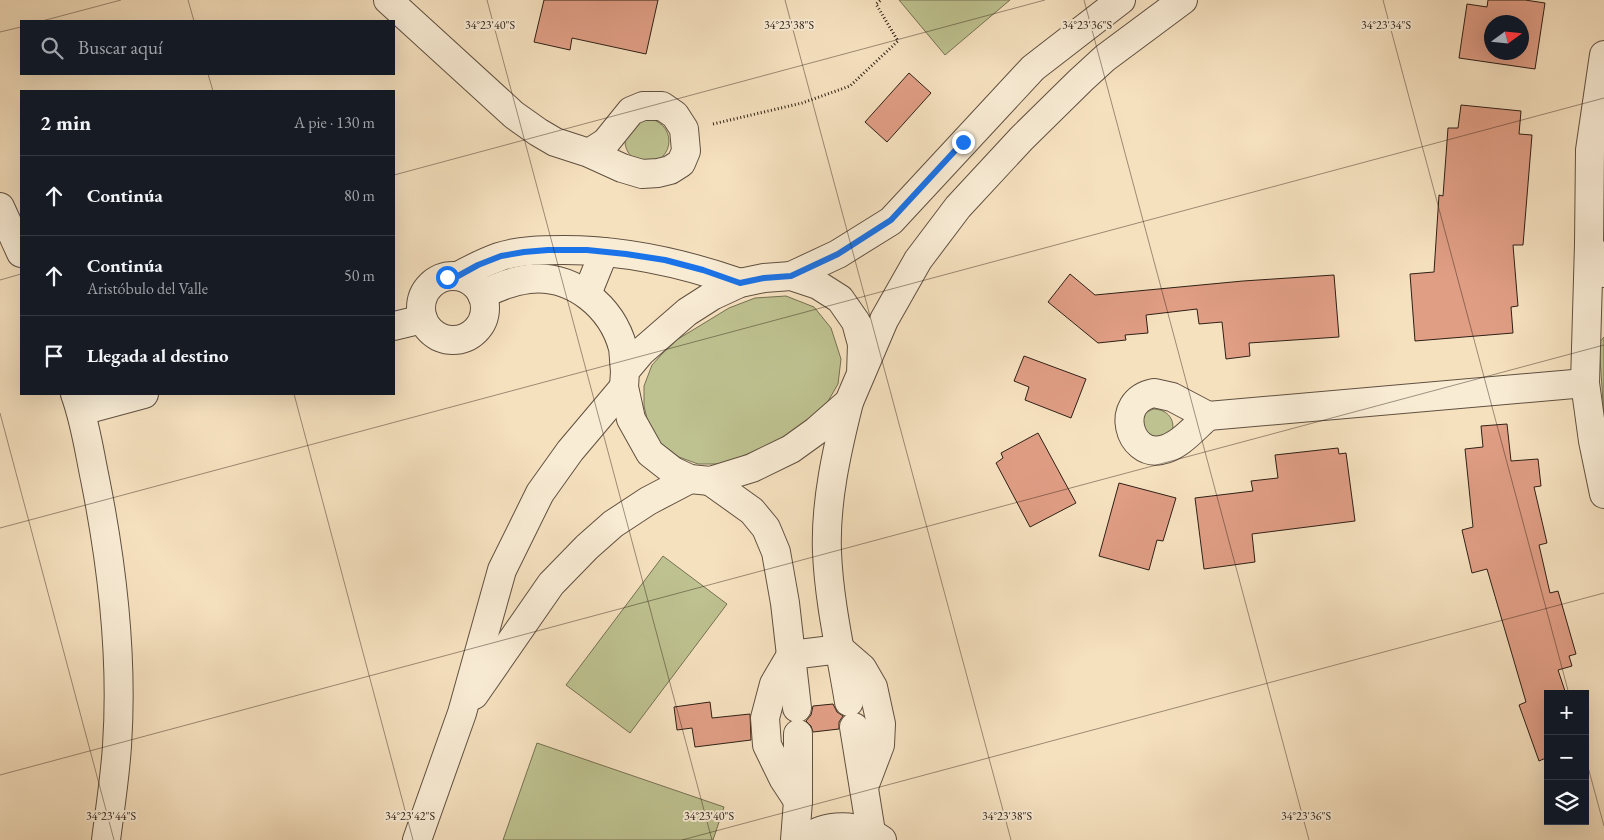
<!DOCTYPE html>
<html lang="es">
<head>
<meta charset="utf-8">
<style>
	:root { --surface:#171b24; --page:#20242c; --text:#f1f3f6; --muted:#9ea1a6; --line:#363941 }
	body { margin:0; font-family:"EB Garamond",serif; background:var(--page); color:var(--text) }
	.controls { position:absolute; right:15px; bottom:15px; display:grid; overflow:hidden; border-radius:0px; box-shadow:0 5px 20px #0002 }
	.controls button { width:45px; height:45px; display:grid; place-items:center; padding:0; border:0; border-bottom:1px solid var(--line); background:var(--surface); color:var(--text); font:25px sans-serif }
	.compass { position:absolute; left:1484px; top:15px; width:45px; height:45px; border-radius:50%; background:var(--surface); box-shadow:0 5px 20px #0002; rotate:75deg }
	.stop { position:absolute; width:15px; height:15px; margin:-11px; border:4px solid #1a73e8; border-radius:50%; background:#fff }
	.stop.end { background:#1a73e8; border-color:#fff; box-shadow:0 1px 5px #0008 }
	.list { margin:0; padding:0; list-style:none }
	h2 { display:flex; justify-content:space-between; align-items:center; height:65px; margin:0; padding:0 20px; font-size:21px }
	h2 small { font-size:16px; font-weight:400; color:var(--muted) }
	.list li { display:grid; grid-template-columns:32px 1fr auto; gap:15px; align-items:center; box-sizing:border-box; height:80px; padding:0 20px; border-top:1px solid var(--line) }
	.list b { display:block; font-size:19px; white-space:nowrap }
	.list p { margin:0; font-size:16px; white-space:nowrap; color:var(--muted) }
	.list em { font-size:16px; font-style:normal; color:var(--muted) }
	.icon { flex:none; width:28px; height:28px; fill:none; stroke:currentColor; stroke-width:2; stroke-linecap:round; stroke-linejoin:round }
	.map { position:relative; flex:none; width:1604px; height:840px; overflow:hidden }
	.search { position:absolute; background:var(--surface); box-shadow:0 5px 20px #0002; left:20px; top:20px; width:375px; height:55px; display:flex; align-items:center; gap:12px; box-sizing:border-box; padding:0 18px; border-radius:0px; color:var(--muted); font-size:19px }
	.panel { position:absolute; background:var(--surface); box-shadow:0 5px 20px #0002; left:20px; top:90px; width:375px; height:305px; border-radius:0px }
	.map>svg:first-child { display:block }
	.green { fill:#bec290; stroke:#767153 }
	.building { fill:#e09e85; stroke:#2e2016; fill-rule:evenodd }
	.lines { fill:none; stroke-linecap:round; stroke-linejoin:round }
	.minor-casing { stroke:#605040; stroke-width:30 }
	.tertiary-casing { stroke:#605040; stroke-width:30 }
	.path { stroke:#2e2016; stroke-width:3; stroke-dasharray:1 2.5; stroke-linecap:butt }
	.minor { stroke:#f9ecd5; stroke-width:28 }
	.tertiary { stroke:#f9ecd5; stroke-width:28 }
	.route { stroke:#1a73e8; stroke-width:6 }
	.ticks { fill:none; stroke:#2e2016; stroke-width:1; stroke-opacity:0.45 }
	.ticks-label { font-size:12px; text-anchor:middle; fill:#2e2016; stroke:#f9ecd5; stroke-width:4; stroke-linejoin:round; paint-order:stroke }
</style>
</head>
<body>
<div class="map">
<svg width="1604" height="840" viewBox="0 0 1604 840">
	<rect width="100%" height="100%" fill="#f6e1bf"/>
	<filter id="stains"><feTurbulence type="fractalNoise" baseFrequency=".004" numOctaves="4"/><feColorMatrix values="0 0 0 0 .2 0 0 0 0 .09 0 0 0 0 .02 0 0 0 .5 -.17"/></filter>
	<radialGradient id="worn" r=".72"><stop offset=".6" stop-color="#630" stop-opacity="0"/><stop offset="1" stop-color="#630" stop-opacity=".3"/></radialGradient>
	<g class="green">
		<polygon points="899,0 1010,0 945,55"/>
		<circle cx="647" cy="141" r="22"/>
		<polygon points="786,296 814,307 831,328 841,359 838,384 827,403 808,422 776,442 724,464 698,464 679,457 658,441 649,427 644,406 644,386 652,365 662,354 678,339 729,308 755,298"/>
		<polygon points="1604,337 1604,417 1599,343"/>
		<path d="M1153 409C1168 409 1177 421 1171 435L1150 442 1140 419 1147 412Z"/>
		<polygon points="663,556 727,604 630,733 566,685"/>
		<polygon points="537,743 724,807 713,840 503,840"/>
	</g>
	<g class="building">
		<polygon points="544,0 658,0 646,54 572,38 570,50 534,42"/>
		<path d="M1488 0H1525L1545 3 1535 69 1459 58 1467 4 1487 7ZM1492 22H1522V52H1492Z"/>
		<polygon points="909,73 931,93 887,142 865,122"/>
		<polygon points="1461,105 1521,111 1519,134 1532,135 1523,245 1513,245 1518,306 1511,307 1513,333 1415,341 1410,274 1434,272 1439,195 1443,196 1448,128 1458,128"/>
		<polygon points="1070,274 1095,295 1243,281 1334,275 1339,337 1249,343 1250,356 1226,359 1222,322 1199,324 1197,309 1146,315 1148,333 1125,335 1126,340 1098,343 1048,302"/>
		<polygon points="1024,356 1086,379 1071,418 1025,400 1029,387 1014,381"/>
		<polygon points="1507,424 1511,461 1538,459 1541,486 1534,487 1547,543 1539,545 1550,593 1558,591 1576,654 1569,656 1572,666 1558,670 1566,694 1548,694 1548,757 1539,761 1519,705 1526,702 1487,569 1472,573 1462,530 1473,527 1465,449 1483,447 1481,426"/>
		<polygon points="1038,433 1076,503 1030,527 996,463 1003,458 1001,453"/>
		<polygon points="1338,448 1339,454 1346,453 1355,521 1252,534 1255,562 1204,569 1195,498 1253,491 1251,481 1278,478 1275,455"/>
		<polygon points="1119,483 1176,498 1163,541 1157,540 1149,570 1099,556"/>
		<polygon points="710,702 712,718 750,714 751,740 695,747 692,728 677,730 674,707"/>
		<polygon points="833,704 837,712 843,716 839,722 839,729 813,732 811,726 806,721 811,715 813,706"/>
	</g>
	<g class="lines">
		<defs>
			<g id="minor">
				<polyline points="388,0 514,115 538,132 555,142 589,153 622,168 642,174 658,173 670,170 681,163 686,151 684,129 675,115 662,106 643,106 631,111 606,142 589,153"/>
				<polyline points="0,207 21,253"/>
				<polyline points="1589,244 1590,150 1604,55"/>
				<polyline points="1604,273 1589,244 1585,383 1593,441 1604,494"/>
				<path d="M458 276C471 269 485 262 499 257 520 250 543 250 564 250 625 250 683 263 740 283"/>
				<circle cx="453" cy="308" r="32"/>
				<polyline points="587,294 604,252"/>
				<path d="M482 295C497 287 512 281 529 279 573 274 612 307 623 348 624 355 624 364 625 371"/>
				<polyline points="394,326 423,319"/>
				<path d="M1154 393 1172 397 1208 416C1195 427 1179 447 1161 450 1129 457 1113 401 1154 393Z"/>
				<path d="M75 394C85 421 89 450 95 479 112 564 123 658 117 746 115 777 110 809 106 840"/>
				<path d="M849 402C837 450 825 502 827 552 829 602 841 653 849 702"/>
				<polyline points="81,411 144,394"/>
				<polyline points="1208,416 1585,383"/>
				<polyline points="710,481 752,511 766,528 776,552 785,603 797,708"/>
				<polyline points="854,727 871,832"/>
				<polyline points="798,801 783,778 767,745 765,718 774,684 791,655 840,649 862,668 873,687 881,724 880,745 864,787"/>
				<polyline points="795,840 798,801 798,734"/>
				<path d="M804 840C827 822 859 824 882 840"/>
			</g>
			<g id="tertiary">
				<polyline points="791,276 838,254 891,221 1033,68 1121,0"/>
				<polyline points="861,374 862,344 856,322 840,299 818,285 791,276 764,278 740,283 712,296 687,312 641,352 625,371 624,387 631,419 650,453 673,471 690,479 710,481 752,468 791,449 816,431 849,402 861,374 884,320 918,260 958,207 1022,138 1081,80 1105,58 1183,0"/>
				<polyline points="474,695 551,584 587,547 613,524 648,501 690,479"/>
				<polyline points="417,840 462,713 502,570 540,493 570,451 624,387"/>
			</g>
		</defs>
		<use href="#minor" class="minor-casing"/>
		<use href="#tertiary" class="tertiary-casing"/>
		<polyline class="path" points="713,124 802,103 850,86 898,41 876,4 881,0"/>
		<use href="#minor" class="minor"/>
		<use href="#tertiary" class="tertiary"/>
	</g>
	<g class="lines">
		<polyline class="route" points="447,277 458,276 478,265 501,256 524,252 548,250 587,250 626,254 665,260 703,270 740,283 764,278 791,276 838,254 891,220 963,142"/>
	</g>
	<path class="ticks" d="M188 0 194 21M487 0 712 840M785 0 1011 840M1084 0 1309 840M1383 0 1569 694M42 21 121 0M0 32 21 27M208 74 213 91M394 175 1045 0M0 280 21 274M294 394 413 840M0 413 114 840M0 528 1604 98M1585 756 1604 826M0 775 1604 345M682 840 1604 593"/>
	<g class="ticks-label">
		<text x="490" y="29">34°23'40"S</text>
		<text x="1087" y="29">34°23'36"S</text>
		<text x="1386" y="29">34°23'34"S</text>
		<text x="789" y="29">34°23'38"S</text>
		<text x="111" y="820">34°23'44"S</text>
		<text x="410" y="820">34°23'42"S</text>
		<text x="709" y="820">34°23'40"S</text>
		<text x="1007" y="820">34°23'38"S</text>
		<text x="1306" y="820">34°23'36"S</text>
	</g>
	<rect width="100%" height="100%" filter="url(#stains)"/>
	<rect width="100%" height="100%" fill="url(#worn)"/>
</svg>
<div class="controls">
<button>+</button>
<button>−</button>
<button><svg class="icon" aria-label="layers" viewBox="0 0 24 24"><path d="M12 4l9 5-9 5-9-5zM3 14l9 5 9-5"/></svg></button>
</div>
<svg class="compass" viewBox="-18 -18 36 36"><path d="M0-13l5 13h-10z" fill="#e53935"/><path d="M0 13l5-13h-10z" fill="#9ea1a6"/></svg>
<div class="stop" style="left:447px;top:277px"></div>
<div class="stop end" style="left:963px;top:142px"></div>
<div class="search"><svg class="icon" aria-label="search" viewBox="0 0 24 24"><circle cx="10" cy="10" r="6"/><path d="M15 15l6 6"/></svg>Buscar aquí</div>
<section class="panel">
<h2>2 min<small>A pie · 130 m</small></h2>
<ul class="list">
<li><svg class="icon" aria-label="ahead" viewBox="0 0 24 24"><path d="M12 20V5M6 11l6-6 6 6"/></svg><div><b>Continúa</b></div><em>80 m</em></li>
<li><svg class="icon" aria-label="ahead" viewBox="0 0 24 24"><path d="M12 20V5M6 11l6-6 6 6"/></svg><div><b>Continúa</b><p>Aristóbulo del Valle</p></div><em>50 m</em></li>
<li><svg class="icon" aria-label="arrive" viewBox="0 0 24 24"><path d="M6 21V4h12l-3 4 3 4H6"/></svg><div><b>Llegada al destino</b></div></li>
</ul>
</section>
</div>
</body>
</html>
